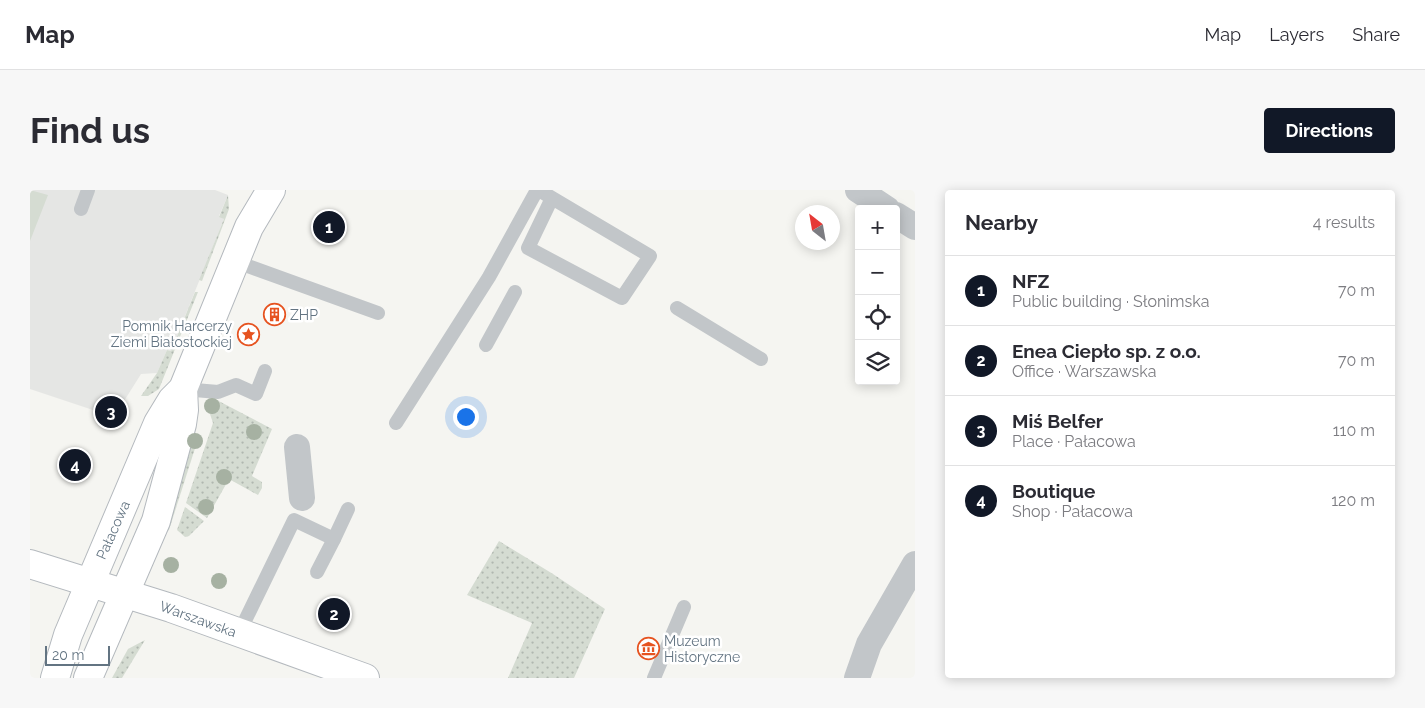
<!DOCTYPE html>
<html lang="en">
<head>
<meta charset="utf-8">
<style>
	:root { --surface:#fff; --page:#f7f7f7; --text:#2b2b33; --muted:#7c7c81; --line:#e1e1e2; --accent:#111827 }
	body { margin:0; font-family:Raleway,sans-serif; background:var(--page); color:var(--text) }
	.controls { position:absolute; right:15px; top:15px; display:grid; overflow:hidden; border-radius:5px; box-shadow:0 2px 12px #0003 }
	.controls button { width:45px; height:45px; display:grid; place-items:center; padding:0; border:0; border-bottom:1px solid var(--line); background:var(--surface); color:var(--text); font:25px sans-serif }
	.compass { position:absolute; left:765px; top:15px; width:45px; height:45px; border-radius:50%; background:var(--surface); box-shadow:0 2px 12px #0003; rotate:329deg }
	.scale { position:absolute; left:15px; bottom:12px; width:65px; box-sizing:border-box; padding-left:5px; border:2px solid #637482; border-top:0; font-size:14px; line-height:18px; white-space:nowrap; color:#637482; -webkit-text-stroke:4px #fff; paint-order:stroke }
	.you { position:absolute; left:435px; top:226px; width:18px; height:18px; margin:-12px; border:4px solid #fff; border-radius:50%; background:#1a73e8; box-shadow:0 0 0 8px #1a73e833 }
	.badge { display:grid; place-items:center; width:32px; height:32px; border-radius:50%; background:var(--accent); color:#fff; font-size:16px; font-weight:700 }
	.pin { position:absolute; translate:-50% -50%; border:2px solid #fff; box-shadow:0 1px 5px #0006 }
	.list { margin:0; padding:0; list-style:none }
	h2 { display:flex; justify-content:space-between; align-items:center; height:65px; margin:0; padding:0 20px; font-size:21px }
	h2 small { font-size:16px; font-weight:400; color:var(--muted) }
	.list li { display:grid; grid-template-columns:32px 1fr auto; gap:15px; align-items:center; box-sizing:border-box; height:70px; padding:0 20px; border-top:1px solid var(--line) }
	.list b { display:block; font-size:19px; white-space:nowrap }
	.list p { margin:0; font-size:16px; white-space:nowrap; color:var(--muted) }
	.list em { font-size:16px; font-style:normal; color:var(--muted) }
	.icon { flex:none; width:28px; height:28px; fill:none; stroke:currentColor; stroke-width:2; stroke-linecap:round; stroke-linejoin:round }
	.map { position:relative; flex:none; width:885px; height:488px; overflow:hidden; border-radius:5px }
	header { display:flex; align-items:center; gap:30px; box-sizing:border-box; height:70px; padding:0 25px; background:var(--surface); border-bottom:1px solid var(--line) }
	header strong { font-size:24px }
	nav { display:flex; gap:28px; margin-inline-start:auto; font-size:18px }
	.intro { display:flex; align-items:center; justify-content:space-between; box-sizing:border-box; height:120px; padding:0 30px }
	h1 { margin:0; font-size:35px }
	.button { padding:12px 22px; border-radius:5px; background:var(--accent); color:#fff; font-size:18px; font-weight:700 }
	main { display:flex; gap:30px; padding:0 30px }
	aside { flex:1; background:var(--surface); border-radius:5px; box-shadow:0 2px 12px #0003 }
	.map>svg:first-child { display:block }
	.built { fill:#e5e6e4 }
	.grass { fill:url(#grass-dots) }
	.pitch { fill:#d5dcd2 }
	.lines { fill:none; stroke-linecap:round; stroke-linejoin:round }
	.secondary-casing { stroke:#b4b9be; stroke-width:30 }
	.lane { stroke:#c2c6c9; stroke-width:14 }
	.street { stroke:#c2c6c9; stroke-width:26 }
	.secondary { stroke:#fff; stroke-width:28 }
	.tree { fill:#a6b1a2 }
	.labels { text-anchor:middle; stroke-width:5; stroke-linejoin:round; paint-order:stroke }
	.poi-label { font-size:14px; fill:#637482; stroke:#fff; text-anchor:start }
	.street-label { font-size:14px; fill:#637482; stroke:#fff }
</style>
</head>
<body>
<header>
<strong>Map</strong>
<nav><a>Map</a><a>Layers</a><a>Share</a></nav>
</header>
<div class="intro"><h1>Find us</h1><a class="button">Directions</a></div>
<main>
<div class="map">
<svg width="885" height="488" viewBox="0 0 885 488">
	<defs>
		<pattern id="grass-dots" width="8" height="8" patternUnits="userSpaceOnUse" patternTransform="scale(1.25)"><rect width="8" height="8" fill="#d5dcd2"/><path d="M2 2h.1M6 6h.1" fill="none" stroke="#b0b7b0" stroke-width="1.8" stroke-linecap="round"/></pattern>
	</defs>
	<rect width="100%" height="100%" fill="#f5f5f1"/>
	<polygon class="built" points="0,0 185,0 198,5 189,26 194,29 141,161 137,160 127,183 111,184 84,227 0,199"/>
	<g class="grass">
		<polygon points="198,5 199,19 172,91 169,90 194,29 189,27"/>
		<polygon points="165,102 168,102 129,199 118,206 111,206 127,183 137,160 141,161"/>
		<polygon points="181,207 242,239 222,286 232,292 232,298 228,305 199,289 177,328 156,313 183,233 178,218"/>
		<polygon points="162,245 168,249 139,340 135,342"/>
		<polygon points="155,317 174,331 159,346 155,347 147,340"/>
		<polygon points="469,351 523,384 575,419 544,488 478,488 502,433 437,405"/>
		<polygon points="115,450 92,488 82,488 98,459"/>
	</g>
	<polygon class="pitch" points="0,0 18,5 0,51"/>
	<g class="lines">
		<defs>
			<g id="secondary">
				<polyline points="0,374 141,418 335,488"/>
				<polyline points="25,488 38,445 128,233 142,210 153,199 219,37 241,0"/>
				<polyline points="58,488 126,331 152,234 154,220 153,199"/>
			</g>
		</defs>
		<use href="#secondary" class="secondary-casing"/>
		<g class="lane">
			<polyline points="509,0 522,8 620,66 592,108 498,58 522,8"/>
			<polyline points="51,19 58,0"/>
			<polyline points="204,71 348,123"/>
			<polyline points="647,118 731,169"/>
			<polyline points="456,155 485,102"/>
			<polyline points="153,199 188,202 206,195 226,204 235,181"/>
			<polyline points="366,233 459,87 507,0"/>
			<polyline points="287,382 304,349"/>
			<polyline points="209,443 264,330 304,349 318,319"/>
			<polyline points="624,488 654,417"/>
		</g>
		<g class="street">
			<polyline points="828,0 857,19"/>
			<polyline points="866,25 885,37"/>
			<polyline points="267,257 272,308"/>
			<polyline points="827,488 839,454 885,374"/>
		</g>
		<use href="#secondary" class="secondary"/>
	</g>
	<g class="tree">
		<circle cx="182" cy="216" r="8"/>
		<circle cx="224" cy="242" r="8"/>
		<circle cx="165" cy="251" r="8"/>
		<circle cx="194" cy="287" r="8"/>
		<circle cx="176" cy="317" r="8"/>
		<circle cx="141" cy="375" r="8"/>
		<circle cx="189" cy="391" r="8"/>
	</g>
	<defs>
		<symbol id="building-ring" viewBox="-11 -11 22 22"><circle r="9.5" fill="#fff" stroke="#e65320" stroke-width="1.5"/><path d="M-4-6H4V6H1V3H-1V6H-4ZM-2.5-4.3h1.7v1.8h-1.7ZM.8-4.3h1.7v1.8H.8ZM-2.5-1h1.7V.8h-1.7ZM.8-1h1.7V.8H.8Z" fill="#e65320"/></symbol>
		<symbol id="sight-ring" viewBox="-11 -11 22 22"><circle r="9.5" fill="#fff" stroke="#e65320" stroke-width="1.5"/><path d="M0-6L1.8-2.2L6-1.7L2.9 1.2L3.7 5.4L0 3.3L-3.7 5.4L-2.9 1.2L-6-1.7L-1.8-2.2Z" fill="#e65320"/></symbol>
		<symbol id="museum-ring" viewBox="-11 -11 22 22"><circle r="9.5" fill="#fff" stroke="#e65320" stroke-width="1.5"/><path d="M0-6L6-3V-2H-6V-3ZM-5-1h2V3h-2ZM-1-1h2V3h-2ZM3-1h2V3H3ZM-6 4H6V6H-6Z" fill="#e65320"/></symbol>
	</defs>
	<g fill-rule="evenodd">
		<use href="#building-ring" x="232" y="112" width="25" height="25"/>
		<use href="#sight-ring" x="206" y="132" width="25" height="25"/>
		<use href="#museum-ring" x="606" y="446" width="25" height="25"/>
	</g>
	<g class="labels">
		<g class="poi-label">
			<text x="260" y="130">ZHP</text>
			<text x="202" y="141" text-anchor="end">Pomnik Harcerzy<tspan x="202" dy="16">Ziemi Białostockiej</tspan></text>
			<text x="634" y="456">Muzeum<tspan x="634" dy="16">Historyczne</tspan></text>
		</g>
		<g class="street-label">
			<text transform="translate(83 340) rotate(-66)" y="5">Pałacowa</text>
			<text transform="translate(168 429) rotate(20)" y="5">Warszawska</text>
		</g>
	</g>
</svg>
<div class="controls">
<button>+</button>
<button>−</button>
<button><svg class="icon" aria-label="locate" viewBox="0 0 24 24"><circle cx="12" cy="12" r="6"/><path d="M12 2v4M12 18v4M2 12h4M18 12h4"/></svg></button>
<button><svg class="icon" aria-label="layers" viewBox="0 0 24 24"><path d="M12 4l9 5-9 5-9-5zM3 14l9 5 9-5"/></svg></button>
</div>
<svg class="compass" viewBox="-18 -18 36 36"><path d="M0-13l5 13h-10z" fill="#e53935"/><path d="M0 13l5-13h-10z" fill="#7c7c81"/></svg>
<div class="scale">20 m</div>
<div class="you"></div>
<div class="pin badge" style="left:299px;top:37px">1</div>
<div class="pin badge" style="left:304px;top:424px">2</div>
<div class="pin badge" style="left:81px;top:222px">3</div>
<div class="pin badge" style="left:45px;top:275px">4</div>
</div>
<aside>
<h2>Nearby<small>4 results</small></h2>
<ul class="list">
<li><span class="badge">1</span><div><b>NFZ</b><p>Public building · Słonimska</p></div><em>70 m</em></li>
<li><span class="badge">2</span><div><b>Enea Ciepło sp. z o.o.</b><p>Office · Warszawska</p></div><em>70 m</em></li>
<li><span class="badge">3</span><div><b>Miś Belfer</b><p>Place · Pałacowa</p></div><em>110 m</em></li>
<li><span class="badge">4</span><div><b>Boutique</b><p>Shop · Pałacowa</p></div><em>120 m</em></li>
</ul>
</aside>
</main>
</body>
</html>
